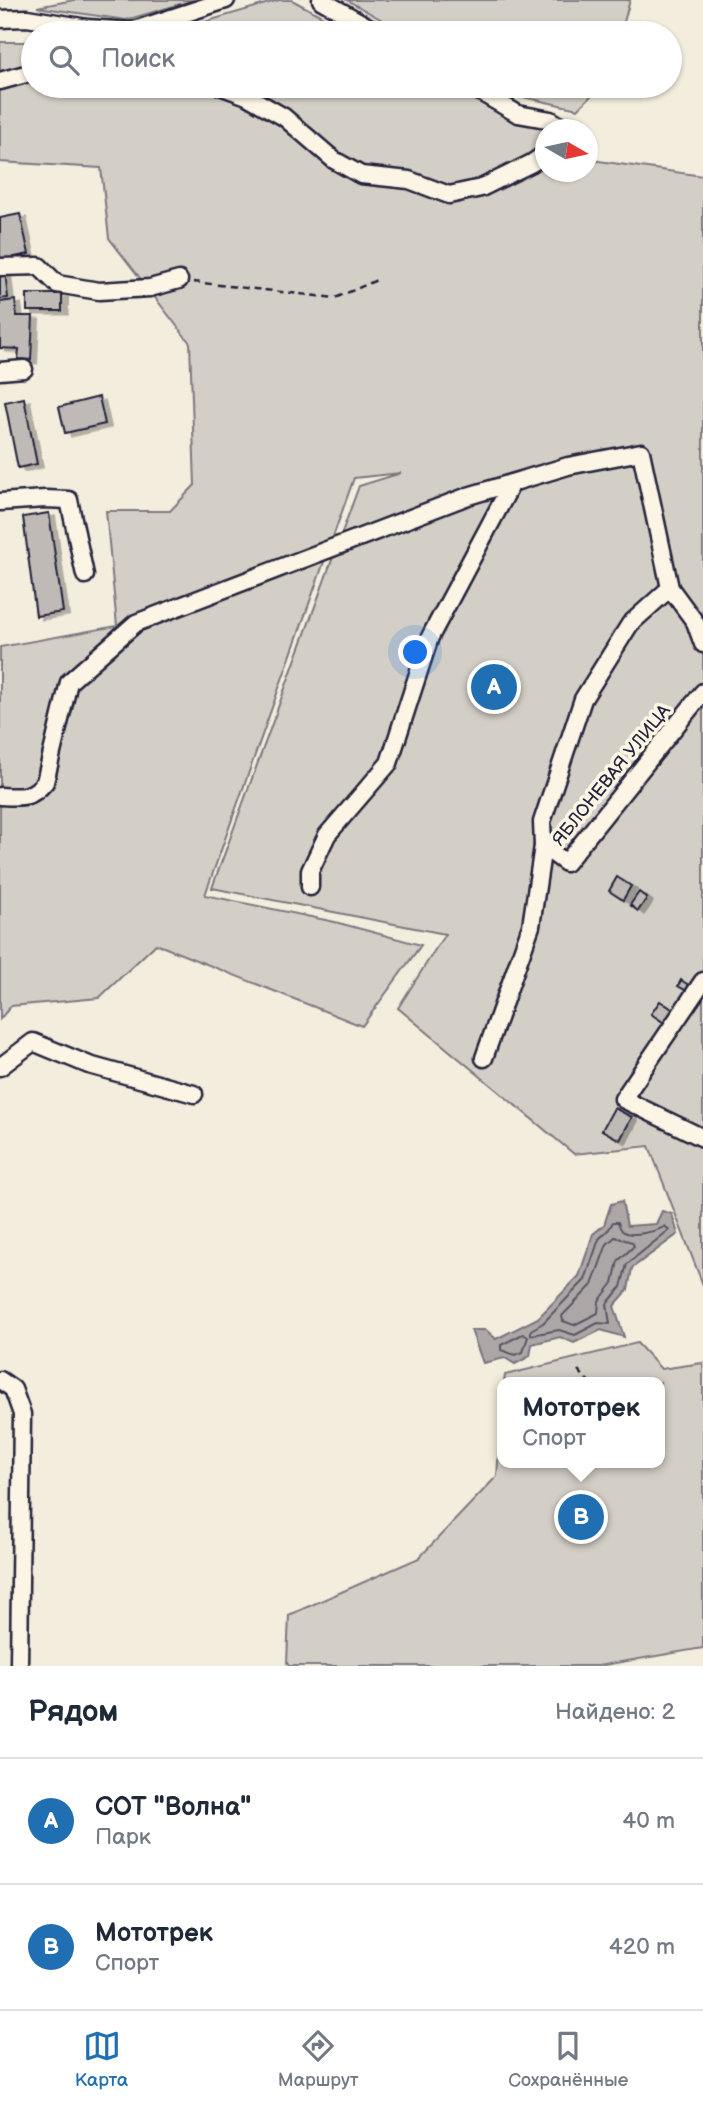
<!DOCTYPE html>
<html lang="ru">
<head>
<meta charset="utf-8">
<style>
	:root { --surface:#fff; --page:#f6f6f7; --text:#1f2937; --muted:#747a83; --line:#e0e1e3; --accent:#1f6fb2 }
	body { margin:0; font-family:"Balsamiq Sans",sans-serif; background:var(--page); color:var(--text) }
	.compass { position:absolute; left:535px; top:119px; width:63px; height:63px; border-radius:50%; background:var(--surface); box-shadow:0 2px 5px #0004; rotate:99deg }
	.you { position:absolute; left:416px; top:653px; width:24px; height:24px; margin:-18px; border:5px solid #fff; border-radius:50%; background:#1a73e8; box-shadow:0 0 0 10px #1a73e833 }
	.badge { display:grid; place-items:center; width:46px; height:46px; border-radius:50%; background:var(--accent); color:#fff; font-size:23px; font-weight:700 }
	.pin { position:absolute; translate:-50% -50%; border:4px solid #fff; box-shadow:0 2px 7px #0006 }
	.popup { position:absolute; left:497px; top:1377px; width:168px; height:91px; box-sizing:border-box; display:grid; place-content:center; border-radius:14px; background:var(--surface); filter:drop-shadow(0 2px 5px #0005); font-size:23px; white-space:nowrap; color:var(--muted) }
	.popup b { font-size:26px; color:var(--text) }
	.popup::after { content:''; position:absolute; left:50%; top:100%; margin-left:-14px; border:14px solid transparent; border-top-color:var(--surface) }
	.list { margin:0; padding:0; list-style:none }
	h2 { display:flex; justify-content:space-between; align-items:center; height:91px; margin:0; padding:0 28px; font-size:30px }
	h2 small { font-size:23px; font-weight:400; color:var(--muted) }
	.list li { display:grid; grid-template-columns:46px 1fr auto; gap:21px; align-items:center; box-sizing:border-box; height:126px; padding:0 28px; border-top:2px solid var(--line) }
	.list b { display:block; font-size:26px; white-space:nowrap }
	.list p { margin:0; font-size:23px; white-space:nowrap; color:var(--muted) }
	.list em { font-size:23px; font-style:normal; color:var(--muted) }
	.icon { flex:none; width:38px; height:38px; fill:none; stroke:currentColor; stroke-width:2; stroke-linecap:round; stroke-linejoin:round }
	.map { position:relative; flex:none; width:703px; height:1666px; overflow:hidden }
	.search { position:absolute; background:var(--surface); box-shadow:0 2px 5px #0004; left:21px; right:21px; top:21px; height:77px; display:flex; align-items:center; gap:18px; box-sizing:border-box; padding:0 24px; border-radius:38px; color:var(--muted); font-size:26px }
	.sheet { height:343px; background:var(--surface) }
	nav { display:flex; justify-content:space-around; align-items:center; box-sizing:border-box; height:98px; border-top:2px solid var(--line); background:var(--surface); font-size:19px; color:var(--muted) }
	nav a { display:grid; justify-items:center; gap:4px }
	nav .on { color:var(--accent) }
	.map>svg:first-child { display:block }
	.green { fill:#d4cfc6; stroke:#7b7880; stroke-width:2 }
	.water { fill:#aca7a6; stroke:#75727b; stroke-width:2 }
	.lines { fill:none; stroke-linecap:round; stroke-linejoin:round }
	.shore { stroke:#595766; stroke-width:2 }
	.building { fill:#bfbab6; stroke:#22223b; stroke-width:2; filter:url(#shadow) }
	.minor-casing { stroke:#22223b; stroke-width:21 }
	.path { stroke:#22223b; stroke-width:2.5; stroke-dasharray:7 5; stroke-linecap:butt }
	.minor { stroke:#fcf5e5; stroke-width:16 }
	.labels { text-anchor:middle; stroke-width:7; stroke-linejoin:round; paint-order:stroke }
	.street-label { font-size:18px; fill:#22223b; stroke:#fcf5e5 }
</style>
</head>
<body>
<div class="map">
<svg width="703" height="1666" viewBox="0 0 703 1666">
	<defs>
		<filter id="shadow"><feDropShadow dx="6" dy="3.5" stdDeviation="0" flood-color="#0004"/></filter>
	</defs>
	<rect width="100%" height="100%" fill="#f3edde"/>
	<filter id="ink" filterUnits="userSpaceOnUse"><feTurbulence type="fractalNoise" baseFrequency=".0143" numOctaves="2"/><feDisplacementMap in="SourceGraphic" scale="14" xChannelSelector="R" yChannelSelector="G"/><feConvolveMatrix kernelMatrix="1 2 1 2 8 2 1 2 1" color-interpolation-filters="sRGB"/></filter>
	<g filter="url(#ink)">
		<g class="green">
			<polygon points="74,0 194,0 126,20 37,7"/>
			<polygon points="279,0 292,0 353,33 167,33"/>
			<polygon points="347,0 630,0 621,33 405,33"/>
			<polygon points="0,42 33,42 33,86 450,86 486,105 545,130 546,172 588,172 588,157 592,160 703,176 703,1285 649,1146 574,1154 398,1008 445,934 212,888 359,486 401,473 354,478 205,895 335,922 421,945 362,1026 156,944 99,998 11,1006 0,1019 0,647 117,626 106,511 170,511 195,485 190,343 109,238 101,168 0,162"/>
			<polygon points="495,86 601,86 578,109 509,94"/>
			<polygon points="637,1343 661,1369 703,1363 703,1648 598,1666 289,1666 287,1663 289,1615 419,1558 497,1476 502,1407 502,1463 660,1463 660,1382 504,1382 505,1375"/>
		</g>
		<polygon class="water" points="622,1201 627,1226 656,1224 662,1211 672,1214 678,1234 632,1268 628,1290 614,1306 624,1337 601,1330 574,1343 560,1337 532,1344 530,1356 515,1364 505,1358 483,1363 471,1330 486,1330 496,1339 538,1318 579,1276 593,1234 604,1225 611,1204"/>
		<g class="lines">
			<g class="shore">
				<path d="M613 1222H618C619 1225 620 1230 624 1232 632 1237 659 1231 665 1226L669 1230 627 1264 621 1287 607 1304 610 1324 598 1323 575 1335 559 1330 531 1335V1330L543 1323 585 1280 599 1239 609 1229Z"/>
				<polygon points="615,1237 632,1242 634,1246 618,1261 613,1283 599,1301 598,1313 574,1325 563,1321 562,1316 592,1285 607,1244"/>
				<polygon points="523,1334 528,1337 523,1352 515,1355 501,1350 501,1345"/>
			</g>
		</g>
		<g class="building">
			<polygon points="20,214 29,254 0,260 0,218"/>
			<polygon points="5,271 8,298 0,299 0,272"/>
			<rect x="27" y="294" width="35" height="17"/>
			<polygon points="15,300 17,316 33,316 31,360 18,359 19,349 0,348 0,302"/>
			<polygon points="99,397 105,424 65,433 59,407"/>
			<polygon points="24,398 37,464 18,468 5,402"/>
			<polygon points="49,513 63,612 36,616 23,517"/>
			<polygon points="617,877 631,886 623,900 609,891"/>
			<polygon points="639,892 647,898 638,911 630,905"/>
			<polygon points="681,980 690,986 687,991 678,986"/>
			<polygon points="660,1001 675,1011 666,1024 651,1014"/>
			<polygon points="614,1108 632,1117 620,1140 602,1130"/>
		</g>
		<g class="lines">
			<defs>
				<g id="minor">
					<polyline points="321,0 379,33"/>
					<polyline points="0,19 27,18 88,28 131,31 226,0"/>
					<polyline points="0,81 33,72"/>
					<polyline points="220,86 247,96 284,117 334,160 361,175 409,180 449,195 481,188 532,163 546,153"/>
					<polyline points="470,86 518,114 551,120 562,127 562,130"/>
					<polyline points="0,267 39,266 57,284 99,291 150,288 179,280"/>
					<polyline points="0,371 24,369"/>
					<polyline points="0,502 45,499 69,500 85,575"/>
					<path d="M0 796C21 797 31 799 45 782L69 682 136 623 468 496 568 466 641 452 670 588 695 622 703 644"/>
					<polyline points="543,846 566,863 703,692"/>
					<polyline points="310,887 310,871 327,835 389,763 430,637 512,483"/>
					<polyline points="703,981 623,1099 703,1138"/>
					<polyline points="484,1058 531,926 543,846 542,822 583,699 630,624 670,588"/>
					<polyline points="0,1067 33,1042 89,1065 194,1094"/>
					<polyline points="0,1380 13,1389 22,1414 19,1666"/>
				</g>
			</defs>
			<use href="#minor" class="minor-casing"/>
			<g class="path">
				<polyline points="193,282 335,298 379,279"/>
				<polyline points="578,1370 589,1382"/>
			</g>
			<use href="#minor" class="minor"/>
		</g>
	</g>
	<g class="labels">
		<g class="street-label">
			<text transform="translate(611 775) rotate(-51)" y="6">ЯБЛОНЕВАЯ УЛИЦА</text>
		</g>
	</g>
</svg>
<svg class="compass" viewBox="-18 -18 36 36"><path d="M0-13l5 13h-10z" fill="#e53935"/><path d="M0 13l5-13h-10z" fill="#747a83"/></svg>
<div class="you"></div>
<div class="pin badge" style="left:494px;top:687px">A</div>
<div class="pin badge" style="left:581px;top:1517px">B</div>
<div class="popup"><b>Мототрек</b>Спорт</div>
<div class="search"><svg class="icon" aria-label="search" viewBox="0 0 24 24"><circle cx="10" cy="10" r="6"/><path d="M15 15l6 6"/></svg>Поиск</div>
</div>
<section class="sheet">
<h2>Рядом<small>Найдено: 2</small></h2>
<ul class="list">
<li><span class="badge">A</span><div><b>СОТ &quot;Волна&quot;</b><p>Парк</p></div><em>40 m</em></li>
<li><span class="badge">B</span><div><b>Мототрек</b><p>Спорт</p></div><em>420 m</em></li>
</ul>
</section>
<nav>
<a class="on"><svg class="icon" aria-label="map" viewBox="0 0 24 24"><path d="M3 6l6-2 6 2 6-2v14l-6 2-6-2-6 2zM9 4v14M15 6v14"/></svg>Карта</a>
<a><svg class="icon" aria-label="directions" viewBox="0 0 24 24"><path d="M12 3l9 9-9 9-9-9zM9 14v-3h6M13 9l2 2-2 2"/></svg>Маршрут</a>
<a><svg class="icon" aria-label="saved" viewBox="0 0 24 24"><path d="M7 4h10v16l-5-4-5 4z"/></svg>Сохранённые</a>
</nav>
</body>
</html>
